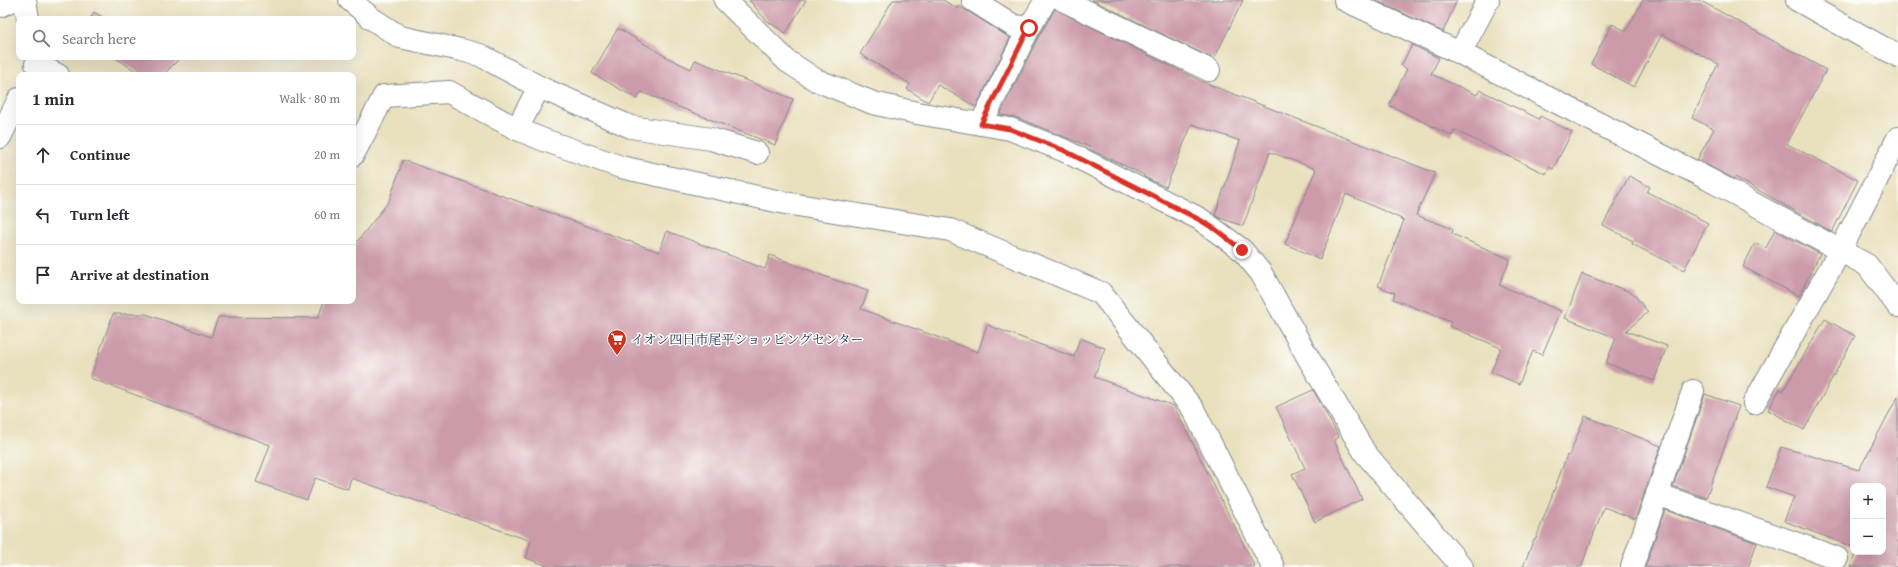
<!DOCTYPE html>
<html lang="en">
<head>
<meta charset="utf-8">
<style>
	:root { --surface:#fff; --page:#f7f7f7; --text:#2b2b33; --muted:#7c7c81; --line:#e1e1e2 }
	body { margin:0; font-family:"Gentium Book Plus","Noto Serif JP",serif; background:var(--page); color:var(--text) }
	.controls { position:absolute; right:12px; bottom:12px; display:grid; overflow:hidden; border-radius:8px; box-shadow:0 4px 16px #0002 }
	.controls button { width:36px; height:36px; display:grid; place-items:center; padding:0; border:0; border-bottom:1px solid var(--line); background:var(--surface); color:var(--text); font:20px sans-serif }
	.stop { position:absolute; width:12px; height:12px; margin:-9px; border:3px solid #d93025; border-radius:50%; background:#fff }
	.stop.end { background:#d93025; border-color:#fff; box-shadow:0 1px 4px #0008 }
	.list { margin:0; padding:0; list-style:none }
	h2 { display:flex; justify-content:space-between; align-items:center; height:52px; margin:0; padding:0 16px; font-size:17px }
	h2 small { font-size:13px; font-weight:400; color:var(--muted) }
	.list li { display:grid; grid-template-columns:26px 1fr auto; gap:12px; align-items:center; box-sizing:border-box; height:60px; padding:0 16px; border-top:1px solid var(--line) }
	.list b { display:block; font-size:15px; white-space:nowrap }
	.list em { font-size:13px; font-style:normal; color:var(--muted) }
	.icon { flex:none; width:22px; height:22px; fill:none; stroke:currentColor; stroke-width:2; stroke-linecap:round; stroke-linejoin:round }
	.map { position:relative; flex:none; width:1898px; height:567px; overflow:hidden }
	.search { position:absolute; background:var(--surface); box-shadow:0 4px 16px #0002; left:16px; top:16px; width:340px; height:44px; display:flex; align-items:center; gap:10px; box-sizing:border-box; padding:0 14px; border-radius:8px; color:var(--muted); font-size:15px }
	.panel { position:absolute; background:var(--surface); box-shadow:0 4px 16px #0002; left:16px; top:72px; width:340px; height:232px; border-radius:8px }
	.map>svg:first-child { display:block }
	.building { fill:#cc9aa9 }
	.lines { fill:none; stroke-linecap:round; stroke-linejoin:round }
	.minor-casing { stroke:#82888e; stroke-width:24 }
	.major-casing { stroke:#82888e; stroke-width:24 }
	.minor { stroke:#fff; stroke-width:22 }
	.major { stroke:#fff; stroke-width:22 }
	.route { stroke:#d93025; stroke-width:5 }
	.labels { text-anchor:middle; stroke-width:3; stroke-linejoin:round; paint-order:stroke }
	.poi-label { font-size:13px; fill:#1b2f5e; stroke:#fdfcf7; text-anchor:start }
</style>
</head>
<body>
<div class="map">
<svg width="1898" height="567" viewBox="0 0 1898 567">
	<rect width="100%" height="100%" fill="#fdfcf7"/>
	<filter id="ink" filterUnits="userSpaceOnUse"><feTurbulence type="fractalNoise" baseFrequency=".025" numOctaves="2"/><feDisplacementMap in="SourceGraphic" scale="8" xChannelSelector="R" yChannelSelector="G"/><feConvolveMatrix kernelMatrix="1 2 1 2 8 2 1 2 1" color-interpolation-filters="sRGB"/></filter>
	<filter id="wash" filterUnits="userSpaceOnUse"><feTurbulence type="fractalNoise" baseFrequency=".012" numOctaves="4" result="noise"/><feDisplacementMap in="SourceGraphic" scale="16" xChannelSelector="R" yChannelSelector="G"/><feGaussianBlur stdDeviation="0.9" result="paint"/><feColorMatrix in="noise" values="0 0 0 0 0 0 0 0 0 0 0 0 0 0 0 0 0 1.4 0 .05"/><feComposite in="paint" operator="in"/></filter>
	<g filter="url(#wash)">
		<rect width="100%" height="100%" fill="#e9e0bd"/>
		<g id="blocks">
			<g class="building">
				<polygon points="749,0 806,0 786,33 767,21"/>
				<polygon points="893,0 943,0 958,9 959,6 1010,38 976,107 938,85 928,102 907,89 910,84 860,54"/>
				<polygon points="1092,0 1243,0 1214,59"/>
				<polygon points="1375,0 1457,0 1443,32"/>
				<polygon points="1643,0 1699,0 1826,70 1787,144 1858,180 1832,232 1735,177 1734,179 1697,160 1714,129 1692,118 1718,64 1662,34 1634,87 1591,64 1612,24 1626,31"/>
				<polygon points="1055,9 1203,82 1435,173 1416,215 1453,229 1452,234 1510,259 1499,285 1561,311 1542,355 1533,351 1519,384 1491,372 1501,348 1449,326 1451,322 1393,299 1395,293 1378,286 1404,220 1346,194 1320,259 1285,244 1316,169 1270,152 1243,226 1220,218 1215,215 1240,141 1192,124 1166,187 1144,177 1144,175 1089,149 1090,147 1015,117 1000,115 1040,34"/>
				<polygon points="94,12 106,19 90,19"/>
				<polygon points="618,28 668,58 691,69 695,60 793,99 775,145 641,92 637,99 592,73"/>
				<polygon points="1412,45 1439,58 1431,74 1477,95 1480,90 1539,119 1540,116 1572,132 1553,169 1549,167 1546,174 1454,130 1452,136 1389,105 1407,69 1401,66"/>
				<polygon points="114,57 173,57 178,60 163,75 142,75"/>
				<polygon points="403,160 659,252 667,231 765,269 770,255 829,278 868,291 861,309 978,352 987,325 1074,357 1080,338 1105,348 1094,377 1174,406 1255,567 550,567 526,558 531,541 351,478 348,489 315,478 307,500 256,482 270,445 90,378 113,314 146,314 211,337 218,317 318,318 324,301 353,301 353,247 389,201"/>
				<polygon points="1629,176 1650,187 1647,192 1708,223 1684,270 1632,244 1633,241 1603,225"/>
				<polygon points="1775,230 1820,254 1799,296 1743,267 1755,243 1766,248"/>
				<polygon points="1582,274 1633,293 1648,312 1626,331 1667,346 1654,381 1606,363 1616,338 1565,318"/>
				<polygon points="1825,319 1855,336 1804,430 1768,410 1780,389 1783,391"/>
				<polygon points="1313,390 1339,437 1334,440 1362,499 1315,522 1292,474 1305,468 1276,407"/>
				<polygon points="1705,394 1739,406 1706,498 1673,486"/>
				<polygon points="1898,396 1898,567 1850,567 1856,552 1883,552 1883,486 1853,486 1853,547 1784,521 1794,497 1766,487 1781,447 1859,470"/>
				<polygon points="1585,416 1661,446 1635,519 1604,507 1581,567 1523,567 1534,539 1536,539 1567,455 1569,456"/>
				<polygon points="1665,510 1757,543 1748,567 1645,567"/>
			</g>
		</g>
	</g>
	<g filter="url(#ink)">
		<use href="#blocks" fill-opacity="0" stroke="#82888e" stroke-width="1"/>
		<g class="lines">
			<defs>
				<g id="minor">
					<polyline points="25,0 28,19"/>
					<polyline points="350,0 371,18 400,37 461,50 480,55 539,87 517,129"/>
					<polyline points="725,0 787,61 816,80 873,103 917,113 1010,129 1063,150 1200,219 1242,250 1261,273 1306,354 1365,453 1462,567"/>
					<polyline points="973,0 1014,26 1029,28"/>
					<polyline points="1063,0 1209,70"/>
					<polyline points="1345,0 1460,53"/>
					<polyline points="1488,0 1460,53 1708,179 1867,265 1898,306"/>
					<polyline points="1797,0 1898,56"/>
					<polyline points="36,64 58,75"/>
					<polyline points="539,87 631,127 711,139 757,153"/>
					<polyline points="981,124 1029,28 1046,0"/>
					<polyline points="0,137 19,99"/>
					<polyline points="353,155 384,96 449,92 517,129 544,140 621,167 785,203 950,230 1101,293 1193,409 1273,567"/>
					<polyline points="1754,403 1840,251 1898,138"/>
					<polyline points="1657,494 1837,558"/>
					<polyline points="1632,567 1693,391"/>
				</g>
				<polyline id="major" points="0,6 13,0"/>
			</defs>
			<use href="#minor" class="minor-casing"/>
			<use href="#major" class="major-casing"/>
			<use href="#minor" class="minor"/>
			<use href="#major" class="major"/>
		</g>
	</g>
	<g class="lines" filter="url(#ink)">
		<polyline class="route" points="1029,28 981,124 1010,129 1063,150 1200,220 1215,229 1242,250"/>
	</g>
	<defs>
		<symbol id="supermarket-pin" viewBox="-11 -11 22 30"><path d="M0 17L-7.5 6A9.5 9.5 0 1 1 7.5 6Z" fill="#c8321e" stroke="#fdfcf7"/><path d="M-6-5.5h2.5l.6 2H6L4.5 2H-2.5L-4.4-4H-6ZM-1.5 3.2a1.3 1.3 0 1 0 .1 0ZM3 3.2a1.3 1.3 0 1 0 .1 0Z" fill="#fff"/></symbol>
	</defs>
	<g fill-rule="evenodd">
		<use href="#supermarket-pin" x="606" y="328" width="22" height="30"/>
	</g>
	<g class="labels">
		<g class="poi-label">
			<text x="631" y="344">イオン四日市尾平ショッピングセンター</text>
		</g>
	</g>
</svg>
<div class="controls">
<button>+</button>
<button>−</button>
</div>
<div class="stop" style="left:1029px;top:28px"></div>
<div class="stop end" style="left:1242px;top:250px"></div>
<div class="search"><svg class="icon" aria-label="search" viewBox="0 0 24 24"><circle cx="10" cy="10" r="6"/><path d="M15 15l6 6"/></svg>Search here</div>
<section class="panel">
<h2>1 min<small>Walk · 80 m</small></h2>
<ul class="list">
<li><svg class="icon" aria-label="ahead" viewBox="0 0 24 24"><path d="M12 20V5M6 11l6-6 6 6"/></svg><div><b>Continue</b></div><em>20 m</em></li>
<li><svg class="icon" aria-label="left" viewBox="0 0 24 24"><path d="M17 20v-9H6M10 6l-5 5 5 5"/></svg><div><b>Turn left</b></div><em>60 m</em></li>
<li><svg class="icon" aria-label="arrive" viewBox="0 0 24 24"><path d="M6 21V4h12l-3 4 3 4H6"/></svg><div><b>Arrive at destination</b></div></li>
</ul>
</section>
</div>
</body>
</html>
